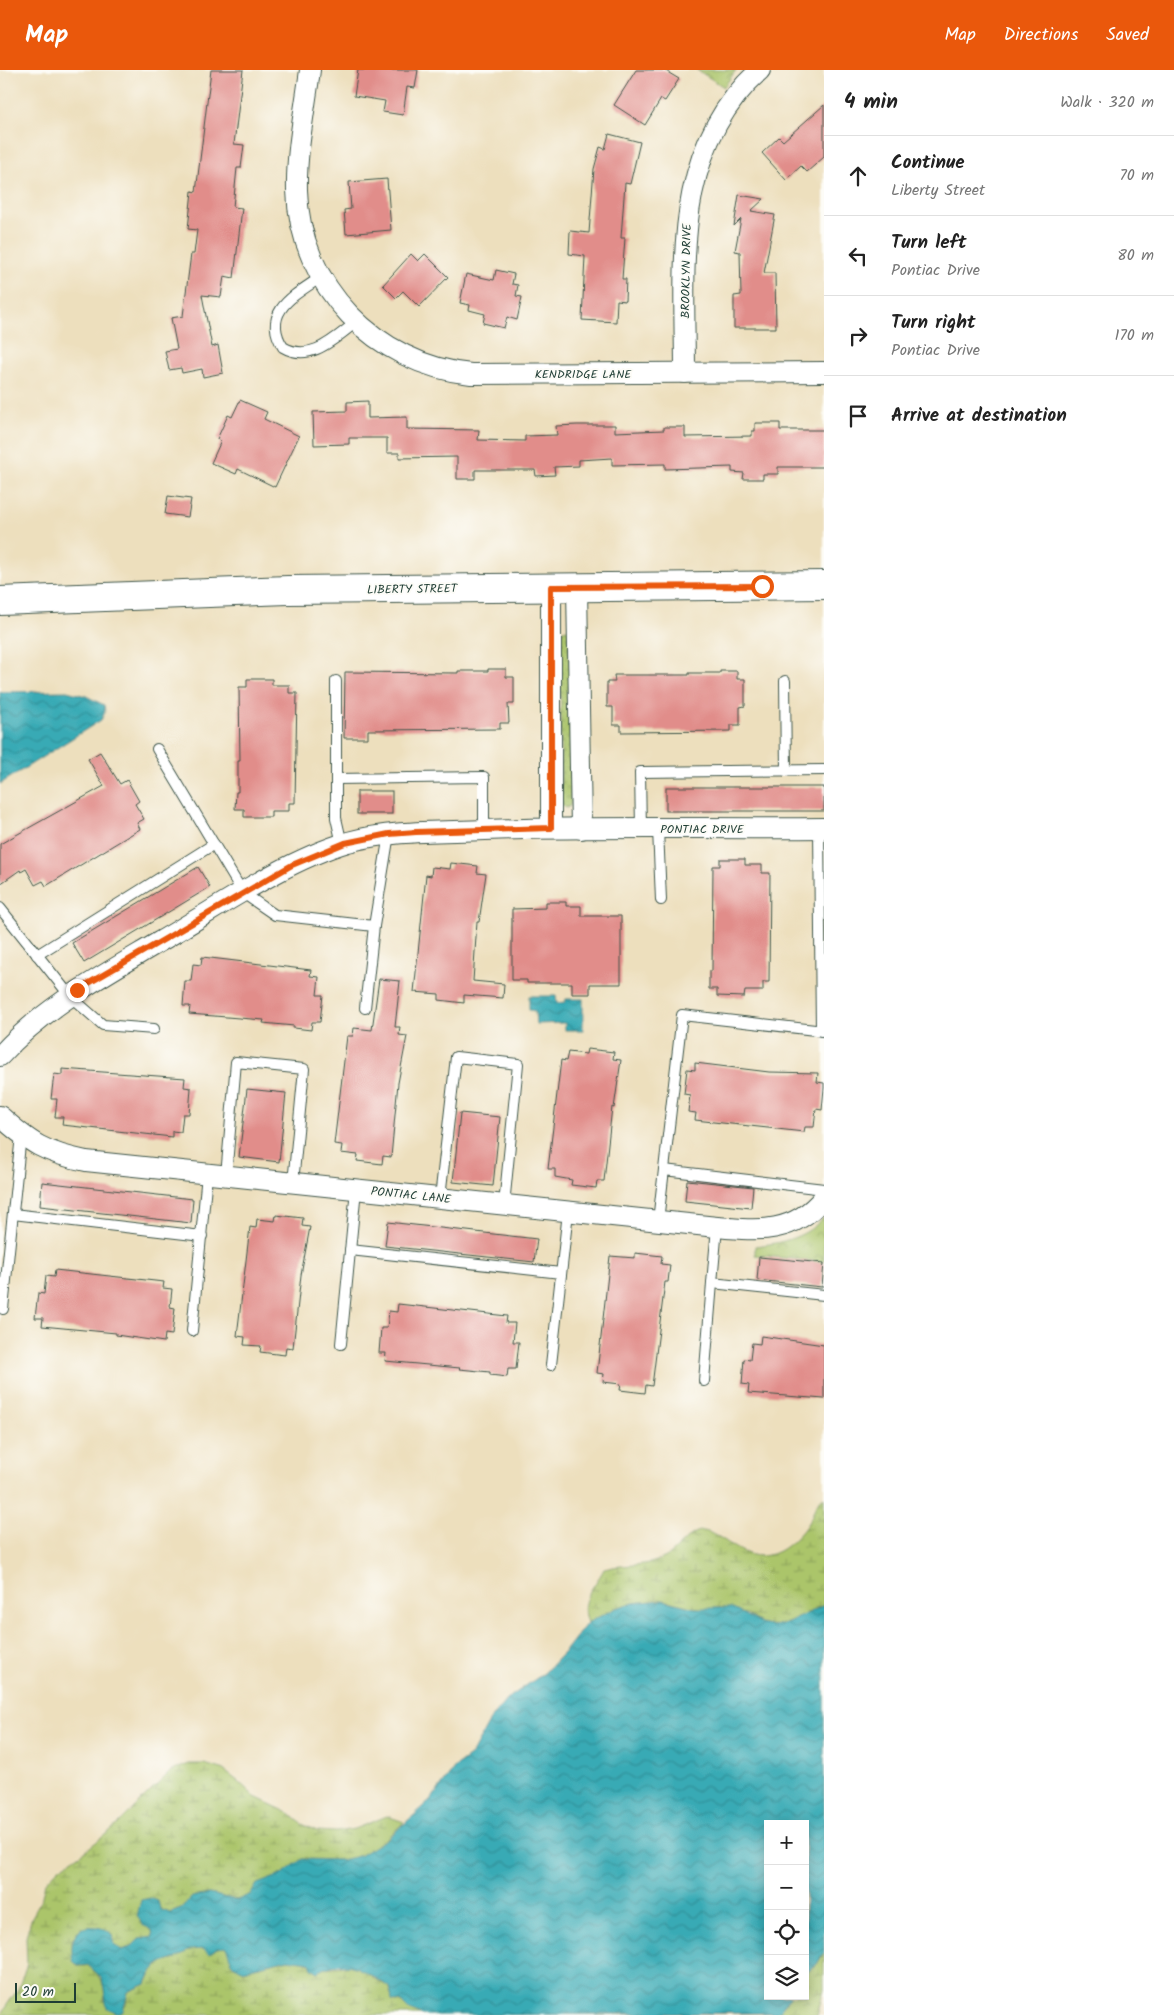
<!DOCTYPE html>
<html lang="en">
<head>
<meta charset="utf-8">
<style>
	:root { --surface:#fff; --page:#f2f2f2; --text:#222; --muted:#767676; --line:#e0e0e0; --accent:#ea580c }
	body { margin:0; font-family:Kalam,sans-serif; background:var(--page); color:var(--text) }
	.controls { position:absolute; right:15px; bottom:15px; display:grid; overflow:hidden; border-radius:0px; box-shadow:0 2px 12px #0003 }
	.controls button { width:45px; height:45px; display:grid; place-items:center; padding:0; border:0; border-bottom:1px solid var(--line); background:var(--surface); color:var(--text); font:25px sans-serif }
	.scale { position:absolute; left:15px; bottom:12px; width:61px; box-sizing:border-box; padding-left:5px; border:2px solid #1f3d34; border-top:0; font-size:14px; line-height:18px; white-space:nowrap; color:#1f3d34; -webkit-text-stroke:4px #fdfcf7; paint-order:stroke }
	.stop { position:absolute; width:15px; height:15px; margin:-11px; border:4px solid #ea580c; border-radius:50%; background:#fff }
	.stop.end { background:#ea580c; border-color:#fff; box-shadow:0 1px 5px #0008 }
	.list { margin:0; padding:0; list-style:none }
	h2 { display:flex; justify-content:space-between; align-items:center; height:65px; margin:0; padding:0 20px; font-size:21px }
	h2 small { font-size:16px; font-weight:400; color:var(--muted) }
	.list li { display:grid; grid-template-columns:32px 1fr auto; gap:15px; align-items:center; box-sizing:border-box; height:80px; padding:0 20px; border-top:1px solid var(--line) }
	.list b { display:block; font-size:19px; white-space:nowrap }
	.list p { margin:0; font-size:16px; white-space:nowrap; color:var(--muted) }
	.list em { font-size:16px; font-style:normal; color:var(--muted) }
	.icon { flex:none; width:28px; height:28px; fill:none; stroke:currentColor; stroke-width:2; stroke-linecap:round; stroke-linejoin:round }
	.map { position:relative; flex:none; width:824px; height:1945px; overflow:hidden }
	header { display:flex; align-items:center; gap:30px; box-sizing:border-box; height:70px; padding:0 25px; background:var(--accent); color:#fff }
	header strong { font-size:24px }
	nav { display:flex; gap:28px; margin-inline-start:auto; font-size:18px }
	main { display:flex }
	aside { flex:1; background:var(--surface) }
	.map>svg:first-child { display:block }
	.grass { fill:url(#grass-dots); stroke:#658150 }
	.wetland { fill:url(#wetland-marsh); stroke:#658150 }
	.park { fill:url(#park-crowns); stroke:#658150 }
	.water { fill:url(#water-waves); stroke:#2c7474 }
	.building { fill:#e18d8a }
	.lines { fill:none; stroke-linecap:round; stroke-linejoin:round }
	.lane-casing { stroke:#3e5549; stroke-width:12 }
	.street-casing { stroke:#3e5549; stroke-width:22 }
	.secondary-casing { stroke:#3e5549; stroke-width:30 }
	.lane { stroke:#fff; stroke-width:10 }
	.street { stroke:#fff; stroke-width:20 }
	.secondary { stroke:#fff; stroke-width:28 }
	.route { stroke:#ea580c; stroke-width:6 }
	.labels { text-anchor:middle; stroke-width:4; stroke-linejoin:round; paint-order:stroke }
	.street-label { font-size:12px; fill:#1f3d34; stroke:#fdfcf7 }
</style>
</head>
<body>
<header>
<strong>Map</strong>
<nav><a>Map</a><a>Directions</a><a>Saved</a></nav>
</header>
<main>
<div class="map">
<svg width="824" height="1945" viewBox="0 0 824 1945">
	<defs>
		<pattern id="grass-dots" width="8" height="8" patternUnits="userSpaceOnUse" patternTransform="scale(1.25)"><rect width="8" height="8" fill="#abc56b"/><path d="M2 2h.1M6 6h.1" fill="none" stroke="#8ba159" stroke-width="1.8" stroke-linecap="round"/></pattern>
		<pattern id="wetland-marsh" width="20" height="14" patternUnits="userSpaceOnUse" patternTransform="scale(1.25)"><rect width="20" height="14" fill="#abc56b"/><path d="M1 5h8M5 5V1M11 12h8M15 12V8" fill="none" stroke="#8ba159"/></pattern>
		<pattern id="park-crowns" width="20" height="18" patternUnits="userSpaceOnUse" patternTransform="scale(1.25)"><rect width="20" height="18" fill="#abc56b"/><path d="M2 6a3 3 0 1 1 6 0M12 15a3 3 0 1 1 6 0" fill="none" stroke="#8ba159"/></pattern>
		<pattern id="water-waves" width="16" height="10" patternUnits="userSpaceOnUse" patternTransform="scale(1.25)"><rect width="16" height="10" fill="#39aab5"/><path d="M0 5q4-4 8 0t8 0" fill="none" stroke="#2f8c94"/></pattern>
	</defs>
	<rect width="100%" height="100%" fill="#fdfcf7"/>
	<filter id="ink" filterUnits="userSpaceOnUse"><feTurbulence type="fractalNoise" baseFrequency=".02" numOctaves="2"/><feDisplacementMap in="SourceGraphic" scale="10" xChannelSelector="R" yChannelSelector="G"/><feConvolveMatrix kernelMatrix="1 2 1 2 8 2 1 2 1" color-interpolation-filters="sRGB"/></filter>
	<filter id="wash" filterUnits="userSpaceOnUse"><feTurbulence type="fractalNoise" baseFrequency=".0096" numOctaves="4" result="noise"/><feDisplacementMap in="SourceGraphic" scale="20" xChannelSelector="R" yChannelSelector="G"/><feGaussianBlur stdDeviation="1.12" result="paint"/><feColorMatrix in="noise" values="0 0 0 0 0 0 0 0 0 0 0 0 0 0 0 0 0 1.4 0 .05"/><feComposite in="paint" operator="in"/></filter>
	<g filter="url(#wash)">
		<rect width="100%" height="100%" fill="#eddfbd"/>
		<polygon class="grass" points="566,559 569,560 571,732 570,736 566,738 562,735 561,731 560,562"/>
		<g class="wetland">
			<path d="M824 1427V1535L788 1553 773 1556 761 1553 747 1544 695 1538 663 1530 632 1533 616 1538 587 1553C578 1529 593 1520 604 1499 625 1493 647 1498 666 1487 677 1480 690 1461 702 1461 725 1462 745 1499 779 1481 790 1475 803 1462 809 1451 816 1440 812 1436 824 1427Z"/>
			<path d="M189 1694H204L222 1699 239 1712 255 1727 289 1743 302 1754 317 1761 336 1762 354 1759 387 1746 404 1752C387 1769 366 1788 341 1790 329 1791 315 1789 302 1789L281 1805 268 1810 252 1824 237 1830 209 1824 193 1827 181 1839 169 1843 160 1839 158 1831 150 1828 143 1855 152 1860 153 1867C136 1870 136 1876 122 1880L115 1875 112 1864 80 1859 72 1869 73 1891 78 1896 87 1895C101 1905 106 1914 104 1931L126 1935 128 1922 146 1914 152 1900 161 1892 173 1890 189 1880 226 1877 242 1900 288 1889 301 1890 325 1898 354 1895 369 1902 373 1908 390 1917 392 1931 402 1933 409 1940 423 1945H0L18 1919 27 1894 26 1867 32 1847 41 1831 45 1813 58 1799 85 1781 116 1756 171 1701Z"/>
			<polygon points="824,1883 824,1919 817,1945 772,1945 777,1943 791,1926 805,1926 805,1904 817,1894"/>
		</g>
		<g class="park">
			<polygon points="697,0 736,0 724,17"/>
			<path d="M824 1147V1192L755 1185V1176C781 1173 806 1168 824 1147Z"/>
		</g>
		<g class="water">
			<polygon points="67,621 86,626 104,635 105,642 101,650 0,714 0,622"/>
			<polygon points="529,926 556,926 557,933 565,932 566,929 583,929 583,960 565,960 565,953 536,954 535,941 529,940"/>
			<path d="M663 1530 695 1538H731L761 1553 773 1556 788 1553 824 1535V1882L817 1894 805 1904V1754H768V1926H791L777 1943 423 1945 409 1940 402 1933 392 1931 390 1917C365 1903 349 1884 318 1902L312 1898 310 1892 288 1889 242 1900 233 1895 226 1877 217 1878 209 1884 203 1879 189 1880C172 1896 155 1886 146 1914L128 1922 123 1941 118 1943 107 1938 102 1908 88 1895 78 1896 73 1891C69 1869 76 1851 101 1858 105 1859 109 1860 111 1864 113 1866 114 1872 115 1875L122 1880 131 1877 139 1869 153 1867 152 1860 143 1855 137 1846 141 1830 150 1828 158 1831 160 1839 170 1843 181 1839 192 1827 209 1824 237 1830 251 1824 257 1814 281 1805 302 1789 341 1790 359 1786 388 1768 430 1731 456 1696 471 1685 491 1648 507 1629 544 1603 566 1580 587 1553 616 1538 632 1533Z"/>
		</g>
		<g id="blocks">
			<g class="building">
				<polygon points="211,0 243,0 234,74 244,75 241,98 237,98 233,137 242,138 234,208 224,206 221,227 202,225 212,277 218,275 223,303 203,307 202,299 182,303 181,298 169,300 165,281 177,279 171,248 183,246 191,184 194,184 197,160 188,159 192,121 196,122"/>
				<polygon points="358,0 418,0 415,18 407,17 403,45 383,42 385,31 354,26"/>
				<polygon points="636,0 664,0 679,9 665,31 661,29 645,55 614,35"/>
				<polygon points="824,35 824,87 807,102 801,96 786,110 762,83 779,67 783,71"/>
				<polygon points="609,64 640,72 630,114 625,113 621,168 625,168 622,209 626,209 625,231 617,230 616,252 582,250 585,186 569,184 570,161 589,163 594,99 600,77 605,79"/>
				<polygon points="387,109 391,160 346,164 344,140 351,139 349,112"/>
				<polygon points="739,125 764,129 751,141 775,145 764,203 775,203 776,258 734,258 734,226 741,225 740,182 735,181 741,149 734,156"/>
				<polygon points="411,184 418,191 425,184 448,207 419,237 403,221 396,228 383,215"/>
				<polygon points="496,200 514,204 512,214 518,215 516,226 522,227 517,250 507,247 504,258 483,253 485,244 469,240 470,235 460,233 466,204 494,210"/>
				<polygon points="240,330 267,342 264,349 299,366 275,417 238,399 236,404 211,393 221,371 217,369 228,345 232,347"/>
				<polygon points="368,331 368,348 407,347 407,359 479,360 478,370 525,371 525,366 557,365 556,356 577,355 615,355 615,362 664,360 664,357 685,357 685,367 752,366 752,361 755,361 755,353 780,353 780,360 824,360 824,397 778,397 778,404 763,404 763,409 743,409 744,403 732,402 732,397 665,399 665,394 612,395 612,388 579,390 579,396 554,397 555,405 536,406 535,400 475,400 475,409 457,409 457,387 399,388 399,383 387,383 387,368 349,368 349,374 314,375 313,342 347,341 347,332"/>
				<polygon points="168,426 191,429 188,447 165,444"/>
				<polygon points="488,599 506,599 506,607 514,607 514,634 508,634 509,653 500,653 500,659 368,660 368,668 344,668 345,602 458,603 458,601 488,601"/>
				<polygon points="720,601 737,601 737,609 745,609 745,636 740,637 740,655 731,655 731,661 621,662 621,655 613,655 613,637 607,637 607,612 615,612 614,605 689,605 689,603 720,603"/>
				<polygon points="247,609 272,609 272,615 289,615 289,623 297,623 295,733 289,733 289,741 271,741 271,747 244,747 244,739 235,739 236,722 238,722 238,691 240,691 239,617 247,617"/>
				<polygon points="100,682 120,714 127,710 139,731 135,734 144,749 137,753 140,759 46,816 43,811 35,815 26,799 21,802 20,800 0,814 0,774 104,716 88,689"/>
				<rect x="666" y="717" width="158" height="24"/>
				<rect x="357" y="721" width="35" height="23"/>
				<polygon points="720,789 745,789 745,795 762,795 762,803 770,803 769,912 763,912 763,921 745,921 744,927 717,926 717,919 709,919 709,901 712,901 713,796 720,796"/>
				<polygon points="451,793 478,796 477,803 486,804 479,852 477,852 473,911 504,914 503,928 464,925 464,933 439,930 439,924 414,922 426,805 431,806 432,797 450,799"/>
				<polygon points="198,797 210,817 84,893 72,873"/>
				<polygon points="546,832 566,832 566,836 581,836 581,846 621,846 621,914 590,914 590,924 572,924 572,913 527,913 527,910 512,910 512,839 546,838"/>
				<polygon points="202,887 311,900 310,906 319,907 317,925 323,925 320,952 312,952 311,960 294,958 294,956 263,953 264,950 189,944 190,936 183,936 185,911 191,911 193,894 201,895"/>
				<polygon points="379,909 400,911 395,957 400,957 399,965 407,966 398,1013 391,1087 383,1086 382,1094 357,1091 358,1085 341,1083 342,1075 334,1074 347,966 353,966 354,958 372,960"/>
				<polygon points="587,979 614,982 613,989 621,990 614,1038 612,1037 604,1111 597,1111 596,1118 571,1115 572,1110 555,1107 555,1099 548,1099 561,990 566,991 568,982 586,984"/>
				<polygon points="695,993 769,1002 818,1003 817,1012 824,1013 824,1018 822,1040 816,1039 814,1057 805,1057 804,1062 695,1050 696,1043 688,1042 690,1025 684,1024 687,999 695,1000"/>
				<polygon points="62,999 185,1008 184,1017 191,1018 189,1044 183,1044 181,1062 172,1061 172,1067 62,1055 63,1047 55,1047 57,1029 51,1029 54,1004 62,1005"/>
				<polygon points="247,1019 286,1023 279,1092 239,1087"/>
				<polygon points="460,1043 500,1047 493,1116 453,1112"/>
				<polygon points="687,1110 753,1117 751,1138 685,1131"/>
				<polygon points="42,1112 193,1129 191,1153 40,1136"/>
				<polygon points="276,1145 303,1148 302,1156 310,1157 301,1205 293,1278 286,1277 285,1285 260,1282 261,1276 244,1275 245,1267 237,1266 250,1157 256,1158 257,1149 275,1151"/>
				<polygon points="388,1152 537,1169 534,1192 385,1176"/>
				<polygon points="635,1183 662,1186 661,1194 670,1195 668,1212 665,1212 652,1316 646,1315 645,1323 620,1320 621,1314 603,1312 604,1304 597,1303 610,1186 635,1188"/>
				<polygon points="759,1187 824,1193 822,1217 757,1210"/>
				<polygon points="55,1200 164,1212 163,1218 172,1219 170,1237 175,1238 172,1265 165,1264 164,1272 116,1265 116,1263 42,1256 43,1248 35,1248 38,1223 44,1224 46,1206 54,1207"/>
				<polygon points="398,1234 507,1246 506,1253 515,1253 513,1272 519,1272 516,1299 508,1299 507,1307 490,1305 490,1302 459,1299 460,1298 385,1291 386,1283 379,1283 381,1258 387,1258 389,1241 397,1242"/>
				<polygon points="761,1266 824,1275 824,1329 748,1323 749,1315 742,1314 744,1289 750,1290 752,1273 760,1274"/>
			</g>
		</g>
	</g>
	<g filter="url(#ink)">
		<use href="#blocks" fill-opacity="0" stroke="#3e5549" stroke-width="1"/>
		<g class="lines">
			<defs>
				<g id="lane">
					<path d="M321 207C297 224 260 241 283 277 310 293 334 269 355 253"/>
					<polyline points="336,611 336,748 342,774"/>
					<polyline points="785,611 786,701"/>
					<polyline points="157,679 243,823 275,845 374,856"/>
					<polyline points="336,709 484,707 484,760"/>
					<polyline points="819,758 821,961"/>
					<polyline points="641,759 640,702 824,700"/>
					<polyline points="658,759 661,830"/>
					<polyline points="0,838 70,926 103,955 154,959"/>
					<polyline points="37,885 214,774"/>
					<polyline points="365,938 374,856 389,764"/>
					<polyline points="664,1100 824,1119"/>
					<polyline points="226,1106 236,992 304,999 293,1113"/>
					<polyline points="440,1128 456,987 518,994 504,1135"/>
					<polyline points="13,1144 202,1166"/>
					<polyline points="658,1151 682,945 824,961"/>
					<polyline points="717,1157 712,1213 824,1225"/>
					<polyline points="350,1180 561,1203"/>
					<polyline points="3,1239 21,1065"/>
					<polyline points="192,1261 207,1104"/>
					<polyline points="341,1274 356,1119"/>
					<polyline points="551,1295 568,1142"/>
					<polyline points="704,1311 712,1213"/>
				</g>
				<g id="street">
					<path d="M310 0C305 40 296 81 297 120 299 216 377 295 471 304L824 302"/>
					<path d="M685 303C685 196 671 80 760 0"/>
					<polyline points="577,517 581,759"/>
					<polyline points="551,758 551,517"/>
					<path d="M0 986C44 937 102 906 159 872 216 839 284 791 348 772 392 760 439 762 485 760 598 756 711 759 824 758"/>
					<path d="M0 1046C30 1073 45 1083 86 1091L717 1157C760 1161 794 1164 824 1127"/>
				</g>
				<polyline id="secondary" points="0,531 288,520 824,515"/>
			</defs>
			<use href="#lane" class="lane-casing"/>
			<use href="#street" class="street-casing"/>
			<use href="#secondary" class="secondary-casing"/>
			<use href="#lane" class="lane"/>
			<use href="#street" class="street"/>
			<use href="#secondary" class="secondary"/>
		</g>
	</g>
	<g class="lines" filter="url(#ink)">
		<polyline class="route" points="77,920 292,795 345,773 389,764 416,762 551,758 551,517 762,516"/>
	</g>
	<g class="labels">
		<g class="street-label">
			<text transform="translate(686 201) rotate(-89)" y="4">BROOKLYN DRIVE</text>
			<text x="583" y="308">KENDRIDGE LANE</text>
			<text transform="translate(412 519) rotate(-1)" y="4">LIBERTY STREET</text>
			<text x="702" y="763">PONTIAC DRIVE</text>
			<text transform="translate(411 1125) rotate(6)" y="4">PONTIAC LANE</text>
		</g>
	</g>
</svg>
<div class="controls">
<button>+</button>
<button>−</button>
<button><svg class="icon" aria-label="locate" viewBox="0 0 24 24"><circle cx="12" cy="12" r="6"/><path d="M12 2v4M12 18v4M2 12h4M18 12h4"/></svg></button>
<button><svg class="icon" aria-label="layers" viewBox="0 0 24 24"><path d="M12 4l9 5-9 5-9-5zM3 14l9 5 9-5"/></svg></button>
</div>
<div class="scale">20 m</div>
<div class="stop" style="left:762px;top:516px"></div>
<div class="stop end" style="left:77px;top:920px"></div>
</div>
<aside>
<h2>4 min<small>Walk · 320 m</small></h2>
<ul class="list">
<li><svg class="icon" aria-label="ahead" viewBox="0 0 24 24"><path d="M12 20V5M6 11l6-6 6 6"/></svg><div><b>Continue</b><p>Liberty Street</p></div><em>70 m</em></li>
<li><svg class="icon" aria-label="left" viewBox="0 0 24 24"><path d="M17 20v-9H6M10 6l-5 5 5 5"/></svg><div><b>Turn left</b><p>Pontiac Drive</p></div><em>80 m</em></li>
<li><svg class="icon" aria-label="right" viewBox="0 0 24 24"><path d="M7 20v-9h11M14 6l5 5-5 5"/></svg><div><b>Turn right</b><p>Pontiac Drive</p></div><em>170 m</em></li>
<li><svg class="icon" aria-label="arrive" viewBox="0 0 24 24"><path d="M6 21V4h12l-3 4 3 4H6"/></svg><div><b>Arrive at destination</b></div></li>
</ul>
</aside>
</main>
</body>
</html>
